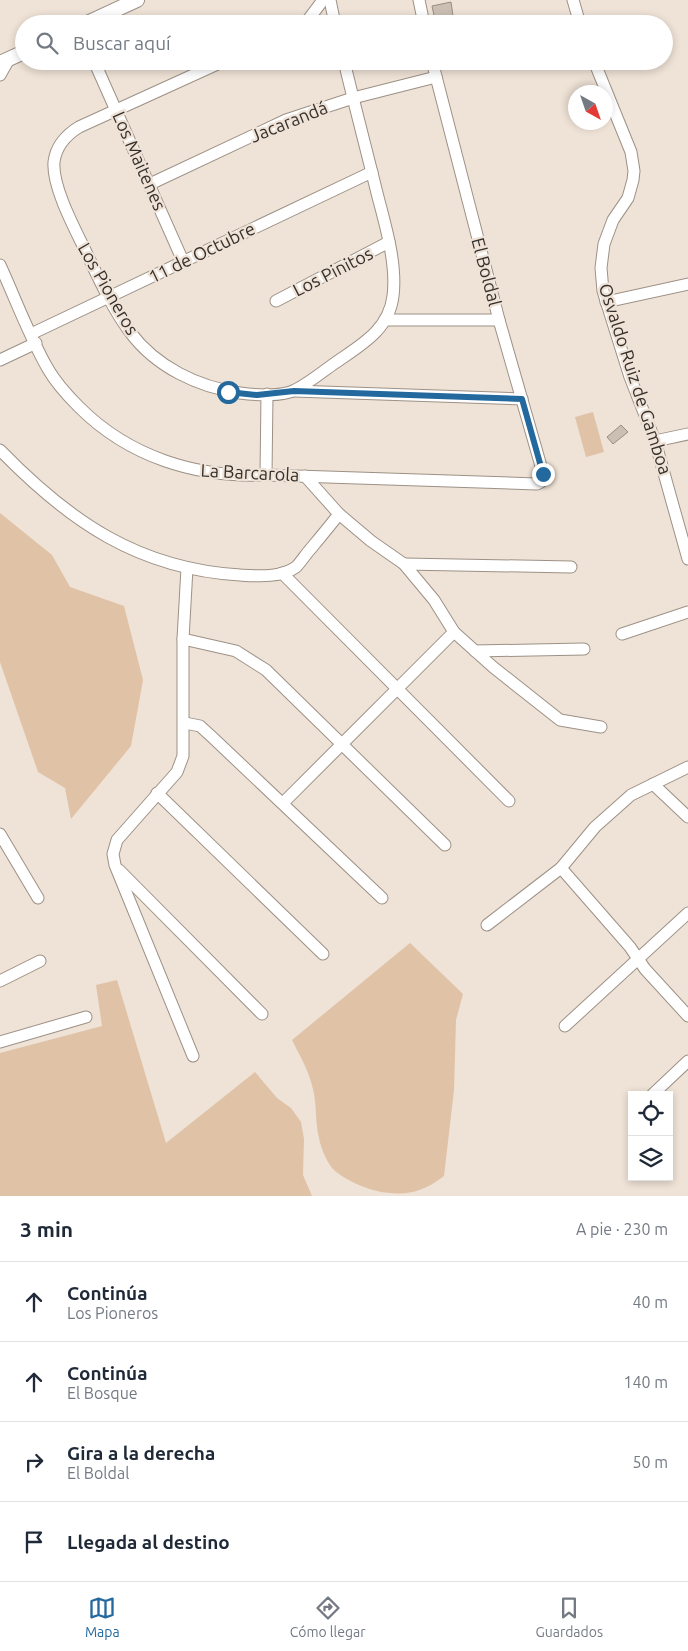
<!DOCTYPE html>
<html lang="es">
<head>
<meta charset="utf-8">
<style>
	:root { --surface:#fff; --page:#f6f6f7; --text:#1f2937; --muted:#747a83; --line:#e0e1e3; --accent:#23699e }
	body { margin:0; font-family:Ubuntu,sans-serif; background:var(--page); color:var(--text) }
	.controls { position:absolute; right:15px; bottom:15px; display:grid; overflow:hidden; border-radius:0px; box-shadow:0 2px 8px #0003 }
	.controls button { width:45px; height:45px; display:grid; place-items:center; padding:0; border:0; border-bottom:1px solid var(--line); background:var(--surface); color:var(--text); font:25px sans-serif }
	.compass { position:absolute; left:568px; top:85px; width:45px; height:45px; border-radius:50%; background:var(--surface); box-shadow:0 2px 8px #0003; rotate:140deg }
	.stop { position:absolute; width:15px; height:15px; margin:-11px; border:4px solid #23699e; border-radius:50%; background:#fff }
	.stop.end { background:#23699e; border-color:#fff; box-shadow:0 1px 5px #0008 }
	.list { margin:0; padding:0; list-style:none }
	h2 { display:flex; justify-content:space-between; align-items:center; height:65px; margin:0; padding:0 20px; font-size:21px }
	h2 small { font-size:16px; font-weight:400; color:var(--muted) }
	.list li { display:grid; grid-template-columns:32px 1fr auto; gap:15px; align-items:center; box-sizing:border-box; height:80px; padding:0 20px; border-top:1px solid var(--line) }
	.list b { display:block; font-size:19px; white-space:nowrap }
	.list p { margin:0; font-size:16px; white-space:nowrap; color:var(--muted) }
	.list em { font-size:16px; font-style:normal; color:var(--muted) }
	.icon { flex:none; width:28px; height:28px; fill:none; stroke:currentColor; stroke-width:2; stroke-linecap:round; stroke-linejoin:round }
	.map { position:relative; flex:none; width:688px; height:1196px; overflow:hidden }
	.search { position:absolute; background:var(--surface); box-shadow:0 2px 8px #0003; left:15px; right:15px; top:15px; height:55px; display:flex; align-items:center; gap:12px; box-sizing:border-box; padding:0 18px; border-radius:28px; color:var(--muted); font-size:19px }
	.sheet { height:385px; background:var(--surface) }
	nav { display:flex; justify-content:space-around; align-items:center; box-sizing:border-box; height:70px; border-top:1px solid var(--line); background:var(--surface); font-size:14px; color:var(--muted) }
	nav a { display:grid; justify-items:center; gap:2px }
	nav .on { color:var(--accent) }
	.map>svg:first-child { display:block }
	.green { fill:#e0c2a7 }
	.building { fill:#cbbfb3; stroke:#998d82 }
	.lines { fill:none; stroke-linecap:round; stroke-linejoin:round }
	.minor-casing { stroke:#9d9186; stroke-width:13 }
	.major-casing { stroke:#9d9186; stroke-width:16 }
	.minor { stroke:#fff; stroke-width:11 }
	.major { stroke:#fff; stroke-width:14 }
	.route { stroke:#23699e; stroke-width:6 }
	.labels { text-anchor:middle; stroke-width:4.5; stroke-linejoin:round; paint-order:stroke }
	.street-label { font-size:18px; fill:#36302c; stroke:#efe2d6 }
</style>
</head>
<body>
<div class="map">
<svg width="688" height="1196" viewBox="0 0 688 1196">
	<rect width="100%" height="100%" fill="#efe2d6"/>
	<g class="green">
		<polygon points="593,412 604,452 586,457 575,417"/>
		<polygon points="0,513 52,555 70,587 124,606 143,680 131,746 71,819 65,788 38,772 0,662"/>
		<path d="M410 943 463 994 456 1020 454 1090 444 1176C423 1192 407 1196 381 1192 366 1189 344 1180 333 1169 326 1161 321 1148 319 1138 315 1122 317 1105 313 1089 309 1071 300 1056 292 1040Z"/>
		<polygon points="117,980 166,1143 255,1072 277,1098 291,1108 301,1122 304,1139 303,1175 312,1196 0,1196 0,1053 102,1026 96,985"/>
	</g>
	<g class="building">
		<polygon points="451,2 453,16 435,20 432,6"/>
		<polygon points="445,61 477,61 477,62 447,69"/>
		<polygon points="621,425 628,432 613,444 607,437"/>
	</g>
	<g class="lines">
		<defs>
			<g id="minor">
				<polyline points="330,0 335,24"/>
				<polyline points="419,0 424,24"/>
				<polyline points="573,0 580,24"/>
				<polyline points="305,24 323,0"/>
				<polyline points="94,61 183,261"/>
				<path d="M224 61 79 127C66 135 56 146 54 162 52 187 75 229 86 252 99 279 112 308 130 332 156 367 198 387 240 393 254 395 282 397 295 390 309 383 322 372 335 363 361 345 389 330 393 296 397 265 386 227 378 197 367 152 355 107 344 61"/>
				<polyline points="594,61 631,152 634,171 633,180 628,198 613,220 604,244 601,268 603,291 630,377 655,441 688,559"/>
				<polyline points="0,75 9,59"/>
				<polyline points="150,184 286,120 353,98 436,77"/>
				<path d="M0 265C16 300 29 336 48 369 56 383 68 396 79 407 129 457 196 478 266 475L537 484 541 482 543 473 499 320 432 61"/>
				<polyline points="276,301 389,242"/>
				<polyline points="606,302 688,284"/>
				<polyline points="385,320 499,320"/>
				<polyline points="31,334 372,172"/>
				<polyline points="0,360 36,343"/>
				<polyline points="294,391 522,399"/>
				<polyline points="655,441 688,434"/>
				<path d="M0 450C69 521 138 569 240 575 257 576 281 578 296 567 300 563 304 557 308 552 318 540 329 527 339 514"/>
				<polyline points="266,475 267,394"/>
				<polyline points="305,476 339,514 371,541 404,564 434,600 454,632 493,667 560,720 601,727"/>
				<polyline points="404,564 571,567"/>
				<polyline points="187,568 183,639 183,756 177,772 117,840 113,854 115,865 193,1056"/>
				<polyline points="282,573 509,801"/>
				<polyline points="622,634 688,612"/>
				<polyline points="183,639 236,651 266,670 445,845"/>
				<polyline points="475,651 584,649"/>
				<polyline points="185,723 200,726 211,736 382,898"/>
				<polyline points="653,784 688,817"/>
				<polyline points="157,793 323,954"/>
				<polyline points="283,803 454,632"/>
				<polyline points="0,834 38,898"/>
				<polyline points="561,868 630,947 645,969 688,1016"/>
				<polyline points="119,870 262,1014"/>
				<polyline points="487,925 561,868 595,827 631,795 688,767"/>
				<polyline points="0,981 40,961"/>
				<polyline points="565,1026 688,913"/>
				<polyline points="0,1042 86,1017"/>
				<polyline points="652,1095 688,1061"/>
			</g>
			<g id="major">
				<polyline points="85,24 137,0"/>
				<polyline points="0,63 24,52"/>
			</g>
		</defs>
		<use href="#minor" class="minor-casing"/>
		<use href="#major" class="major-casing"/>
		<use href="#minor" class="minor"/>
		<use href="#major" class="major"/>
	</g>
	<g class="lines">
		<polyline class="route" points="228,392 257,395 294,391 522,399 543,474"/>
	</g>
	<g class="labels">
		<g class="street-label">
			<text transform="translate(289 122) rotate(-22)" y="6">Jacarandá</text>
			<text transform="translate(139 161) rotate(66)" y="6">Los Maitenes</text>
			<text transform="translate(202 253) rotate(-26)" y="6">11 de Octubre</text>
			<text transform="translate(333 272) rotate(-27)" y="6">Los Pinitos</text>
			<text transform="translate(486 272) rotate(75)" y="6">El Boldal</text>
			<text transform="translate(108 289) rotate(60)" y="6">Los Pioneros</text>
			<text transform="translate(635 379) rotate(72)" y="6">Osvaldo Ruiz de Gamboa</text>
			<text transform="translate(250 473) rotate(3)" y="6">La Barcarola</text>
		</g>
	</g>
</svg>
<div class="controls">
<button><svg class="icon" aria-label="locate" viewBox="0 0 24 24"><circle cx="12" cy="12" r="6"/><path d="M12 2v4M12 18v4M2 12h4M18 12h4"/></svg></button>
<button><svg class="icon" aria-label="layers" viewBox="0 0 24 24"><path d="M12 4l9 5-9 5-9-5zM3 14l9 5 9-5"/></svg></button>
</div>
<svg class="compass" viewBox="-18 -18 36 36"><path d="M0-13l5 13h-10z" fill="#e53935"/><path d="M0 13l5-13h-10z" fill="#747a83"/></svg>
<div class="stop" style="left:228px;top:392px"></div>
<div class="stop end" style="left:543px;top:474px"></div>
<div class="search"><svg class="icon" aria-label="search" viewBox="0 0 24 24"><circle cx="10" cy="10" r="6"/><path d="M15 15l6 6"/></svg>Buscar aquí</div>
</div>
<section class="sheet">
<h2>3 min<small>A pie · 230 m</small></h2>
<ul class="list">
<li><svg class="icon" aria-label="ahead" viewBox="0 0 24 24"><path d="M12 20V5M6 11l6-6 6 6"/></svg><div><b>Continúa</b><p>Los Pioneros</p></div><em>40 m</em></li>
<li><svg class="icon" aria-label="ahead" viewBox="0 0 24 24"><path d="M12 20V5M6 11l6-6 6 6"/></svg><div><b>Continúa</b><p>El Bosque</p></div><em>140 m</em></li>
<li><svg class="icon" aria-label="right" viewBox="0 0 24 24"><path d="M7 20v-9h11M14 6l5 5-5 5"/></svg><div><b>Gira a la derecha</b><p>El Boldal</p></div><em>50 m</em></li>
<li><svg class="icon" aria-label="arrive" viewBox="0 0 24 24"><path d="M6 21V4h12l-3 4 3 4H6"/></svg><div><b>Llegada al destino</b></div></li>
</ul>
</section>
<nav>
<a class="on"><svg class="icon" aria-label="map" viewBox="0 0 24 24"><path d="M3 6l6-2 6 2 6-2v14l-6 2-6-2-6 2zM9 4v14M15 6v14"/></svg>Mapa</a>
<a><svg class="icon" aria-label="directions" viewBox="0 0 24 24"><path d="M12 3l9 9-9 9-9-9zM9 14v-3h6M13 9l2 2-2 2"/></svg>Cómo llegar</a>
<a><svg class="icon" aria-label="saved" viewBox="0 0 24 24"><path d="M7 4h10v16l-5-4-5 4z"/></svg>Guardados</a>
</nav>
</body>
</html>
